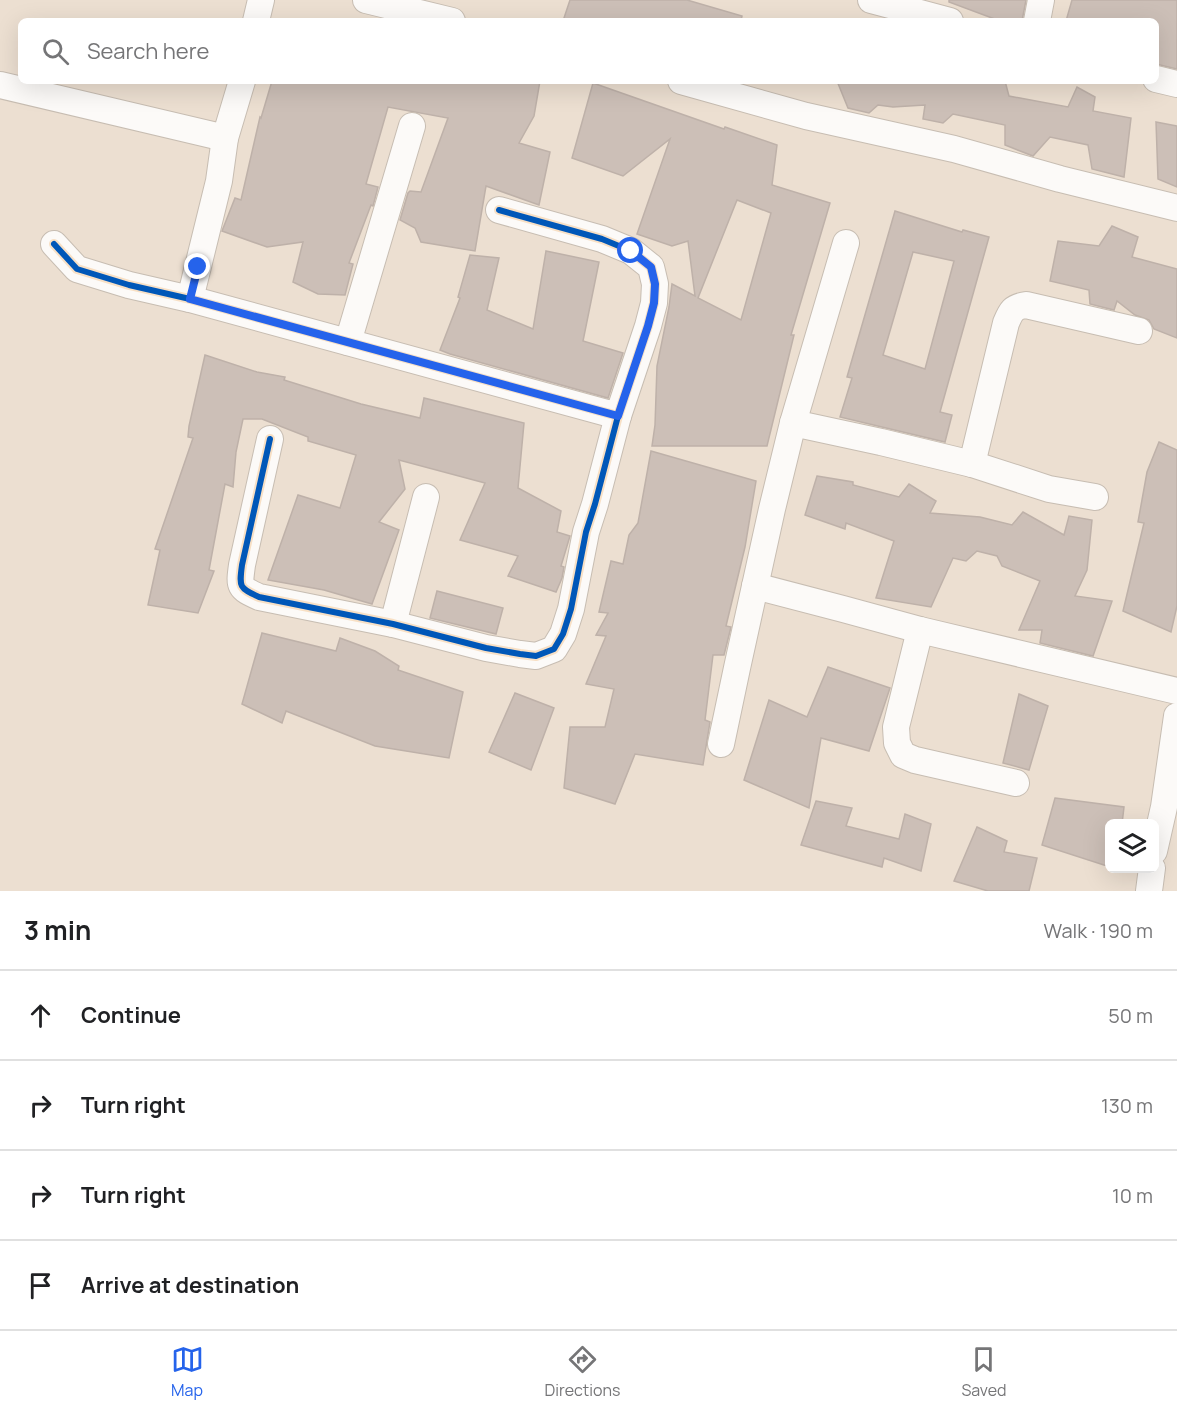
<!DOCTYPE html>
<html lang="en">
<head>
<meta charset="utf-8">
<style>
	:root { --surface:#fff; --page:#f6f6f6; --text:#202124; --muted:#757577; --line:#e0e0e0; --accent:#2563eb }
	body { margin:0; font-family:Manrope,sans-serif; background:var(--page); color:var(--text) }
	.controls { position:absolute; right:18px; bottom:18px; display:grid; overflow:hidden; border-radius:9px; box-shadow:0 6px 24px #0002 }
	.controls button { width:54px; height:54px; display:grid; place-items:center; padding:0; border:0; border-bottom:2px solid var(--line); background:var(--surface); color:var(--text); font:30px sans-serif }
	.stop { position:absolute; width:18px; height:18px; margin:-14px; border:4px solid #2563eb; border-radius:50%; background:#fff }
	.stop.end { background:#2563eb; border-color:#fff; box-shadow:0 2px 6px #0008 }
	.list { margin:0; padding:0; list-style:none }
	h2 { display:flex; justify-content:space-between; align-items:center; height:78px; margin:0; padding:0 24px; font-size:26px }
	h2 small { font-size:20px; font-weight:400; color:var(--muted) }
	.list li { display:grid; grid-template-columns:39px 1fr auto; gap:18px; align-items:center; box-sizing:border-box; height:90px; padding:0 24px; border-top:2px solid var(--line) }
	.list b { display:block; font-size:22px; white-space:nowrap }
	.list em { font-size:20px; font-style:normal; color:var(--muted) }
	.icon { flex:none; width:33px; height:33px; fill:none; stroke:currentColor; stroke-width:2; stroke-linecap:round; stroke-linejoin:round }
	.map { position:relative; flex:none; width:1177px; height:891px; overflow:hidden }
	.search { position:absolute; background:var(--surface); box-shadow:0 6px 24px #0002; left:18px; right:18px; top:18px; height:66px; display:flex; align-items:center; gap:15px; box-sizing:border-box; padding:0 21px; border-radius:9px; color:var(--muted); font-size:22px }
	.sheet { height:438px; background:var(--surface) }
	nav { display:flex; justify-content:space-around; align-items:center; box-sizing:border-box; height:84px; border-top:2px solid var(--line); background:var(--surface); font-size:16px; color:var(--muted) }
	nav a { display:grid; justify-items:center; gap:3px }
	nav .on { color:var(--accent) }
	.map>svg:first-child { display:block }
	.building { fill:#ccbfb7; stroke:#beb1a9; stroke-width:1.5; fill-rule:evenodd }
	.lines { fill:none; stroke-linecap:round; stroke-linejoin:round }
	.minor-casing { stroke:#c7bdb2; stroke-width:28 }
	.minor { stroke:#fcfaf8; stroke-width:26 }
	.cycleway-casing { stroke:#f8e0c5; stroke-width:10 }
	.cycleway { stroke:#0057b8; stroke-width:6 }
	.route { stroke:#2563eb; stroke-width:8 }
</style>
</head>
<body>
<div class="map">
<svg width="1177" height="891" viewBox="0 0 1177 891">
	<rect width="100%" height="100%" fill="#ecdfd1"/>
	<g class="building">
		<polygon points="570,0 687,0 742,16 741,21 563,21"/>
		<polygon points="949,0 1026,0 1022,21 1000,21 949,2"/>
		<polygon points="1072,0 1177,0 1177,69 1156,64 1156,21 1066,21"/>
		<polygon points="272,81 540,81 534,116 519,143 550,152 539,205 486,186 475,251 421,242 415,228 400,220 408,193 410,191 421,192 448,118 388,107 366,184 378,187 373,206 371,205 349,263 353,264 345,295 318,294 293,282 303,242 267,247 222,231 235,198 241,200 260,117 261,118"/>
		<polygon points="837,81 1005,81 1009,96 1068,107 1077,87 1095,97 1093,111 1131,118 1124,177 1092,169 1088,145 1050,137 1033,156 1005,145 1005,125 953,114 943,123 923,119 925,105 893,107 878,105 869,113 848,108"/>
		<path d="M593 83 724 129 725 127 777 145 772 185 830 203 791 335H794L767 446H652L655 425 657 366 669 307 672 284 695 296 688 241 672 246 637 234 670 139 623 176 572 158ZM737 200 771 213 741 320 698 298Z"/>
		<polygon points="1156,122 1177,126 1177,187 1158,179"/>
		<path d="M895 211 962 232 963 230 989 237 940 412 952 415 945 442 840 417 852 378 847 377ZM913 252 954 261 925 369 883 355Z"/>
		<polygon points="1112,226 1138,237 1132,257 1177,269 1177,338 1154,329 1149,320 1135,315 1117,301 1114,310 1090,304 1089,290 1050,281 1058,241 1099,246"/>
		<polygon points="546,251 599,262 583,341 623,353 608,398 450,354 440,350 460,298 458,297 470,255 499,258 487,310 533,329"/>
		<polygon points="205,355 257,372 285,377 284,380 361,404 420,418 424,398 524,423 518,488 561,511 557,532 570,536 561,566 564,567 562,578 556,592 508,576 518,556 460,540 485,483 399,460 405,489 379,522 399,530 372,604 324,590 268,580 298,495 340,508 356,455 308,441 308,437 262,419 243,419 236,452 233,487 225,484 209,570 214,571 198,613 148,605 160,550 155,549 193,438 188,437 189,426"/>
		<polygon points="1159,442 1177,450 1177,606 1171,632 1123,611 1144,523 1138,522 1147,472"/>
		<polygon points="651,451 756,481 745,547 726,626 731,627 724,655 713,655 705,720 710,722 703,765 635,754 615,804 564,788 570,727 605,727 614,689 586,684 606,636 596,635 608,613 599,612 611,561 623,564 629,535 638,523"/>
		<polygon points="817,476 853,482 853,485 899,497 909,484 936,501 930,513 980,517 1012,525 1023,512 1064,535 1069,516 1092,520 1087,570 1075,596 1112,601 1093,656 1040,643 1042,630 1019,630 1040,581 1002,566 997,556 977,551 966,561 953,558 931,607 876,598 894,541 846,523 845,529 805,515"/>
		<polygon points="437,591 503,608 496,634 430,618"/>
		<polygon points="262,633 336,651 340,638 375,651 399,666 398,670 463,692 449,758 375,746 286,711 282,723 242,704"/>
		<polygon points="828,667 890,688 869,751 821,738 809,808 744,780 769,700 807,717"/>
		<polygon points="515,693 554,708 531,770 489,752"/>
		<polygon points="1019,694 1048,706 1029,770 1003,763"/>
		<polygon points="1055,798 1124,807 1122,824 1110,824 1110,867 1042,845"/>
		<polygon points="816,801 852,808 846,826 899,839 905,814 931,824 921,871 884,858 882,867 801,845"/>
		<polygon points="977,827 1007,841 1004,852 1037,858 1029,891 988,891 954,881"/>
	</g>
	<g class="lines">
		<defs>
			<g id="minor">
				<polyline points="366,0 452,21"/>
				<polyline points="871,0 950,21"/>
				<polyline points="256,21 261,0"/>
				<polyline points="1037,21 1041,0"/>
				<polyline points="1156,79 1177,84"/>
				<polyline points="681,81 806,116 954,149 1060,179 1177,208"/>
				<polyline points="0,85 225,138"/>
				<polyline points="54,244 77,269 129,285 190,299 618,416 648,326 654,303 655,284 651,267 631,251 602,239 499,210"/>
				<polyline points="190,299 219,181 225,138 242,81"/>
				<polyline points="348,342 412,126"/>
				<polyline points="793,423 881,442 972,464 1049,489 1095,497"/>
				<path d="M270 439 242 565C239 587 239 588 259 597L393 624 486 648 520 654 536 656 554 649 563 634 571 609 586 532 595 504 618 416"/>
				<path d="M972 464 1006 323C1011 311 1013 307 1026 305L1139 331"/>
				<polyline points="755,586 843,609 920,630 1177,691"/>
				<polyline points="393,624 426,497"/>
				<polyline points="920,630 896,727 897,743 903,755 915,760 1016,783"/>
				<polyline points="721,744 737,668 772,509 793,423 846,243"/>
				<polyline points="1154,851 1164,807 1177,716"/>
				<polyline points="1149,891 1152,868"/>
			</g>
		</defs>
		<use href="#minor" class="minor-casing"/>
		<use href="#minor" class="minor"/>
		<defs>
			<g id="cycleway">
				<polyline points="54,244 77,269 129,285 190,299 618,416 648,326 654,303 655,284 651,267 631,251 602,239 499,210"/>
				<path d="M270 439 242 565C239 587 239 588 259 597L393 624 486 648 520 654 536 656 554 649 563 634 571 609 586 532 595 504 618 416"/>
			</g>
		</defs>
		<use href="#cycleway" class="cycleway-casing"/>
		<use href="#cycleway" class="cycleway"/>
	</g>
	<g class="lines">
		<polyline class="route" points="198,267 190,299 618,416 648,326 654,303 655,284 651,267 631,251"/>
	</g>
</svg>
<div class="controls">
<button><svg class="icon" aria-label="layers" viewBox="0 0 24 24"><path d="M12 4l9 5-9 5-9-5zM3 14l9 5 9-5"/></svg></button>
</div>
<div class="stop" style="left:631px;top:251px"></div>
<div class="stop end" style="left:198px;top:267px"></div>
<div class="search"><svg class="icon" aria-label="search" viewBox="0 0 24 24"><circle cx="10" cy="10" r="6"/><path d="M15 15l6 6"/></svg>Search here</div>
</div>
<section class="sheet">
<h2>3 min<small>Walk · 190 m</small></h2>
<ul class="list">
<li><svg class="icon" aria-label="ahead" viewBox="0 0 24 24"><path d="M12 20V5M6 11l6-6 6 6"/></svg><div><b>Continue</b></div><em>50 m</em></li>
<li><svg class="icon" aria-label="right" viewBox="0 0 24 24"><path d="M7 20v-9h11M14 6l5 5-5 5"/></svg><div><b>Turn right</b></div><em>130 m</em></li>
<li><svg class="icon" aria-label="right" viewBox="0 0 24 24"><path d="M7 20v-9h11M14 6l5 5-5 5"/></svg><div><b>Turn right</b></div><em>10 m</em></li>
<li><svg class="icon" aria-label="arrive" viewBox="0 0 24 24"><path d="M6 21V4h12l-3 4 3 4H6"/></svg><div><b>Arrive at destination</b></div></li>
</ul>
</section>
<nav>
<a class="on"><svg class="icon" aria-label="map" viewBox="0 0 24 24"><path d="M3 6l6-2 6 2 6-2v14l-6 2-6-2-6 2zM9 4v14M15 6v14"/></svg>Map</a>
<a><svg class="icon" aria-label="directions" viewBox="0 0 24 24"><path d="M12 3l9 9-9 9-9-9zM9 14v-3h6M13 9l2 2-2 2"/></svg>Directions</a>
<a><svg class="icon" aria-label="saved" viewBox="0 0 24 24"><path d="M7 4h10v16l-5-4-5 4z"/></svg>Saved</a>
</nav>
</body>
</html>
